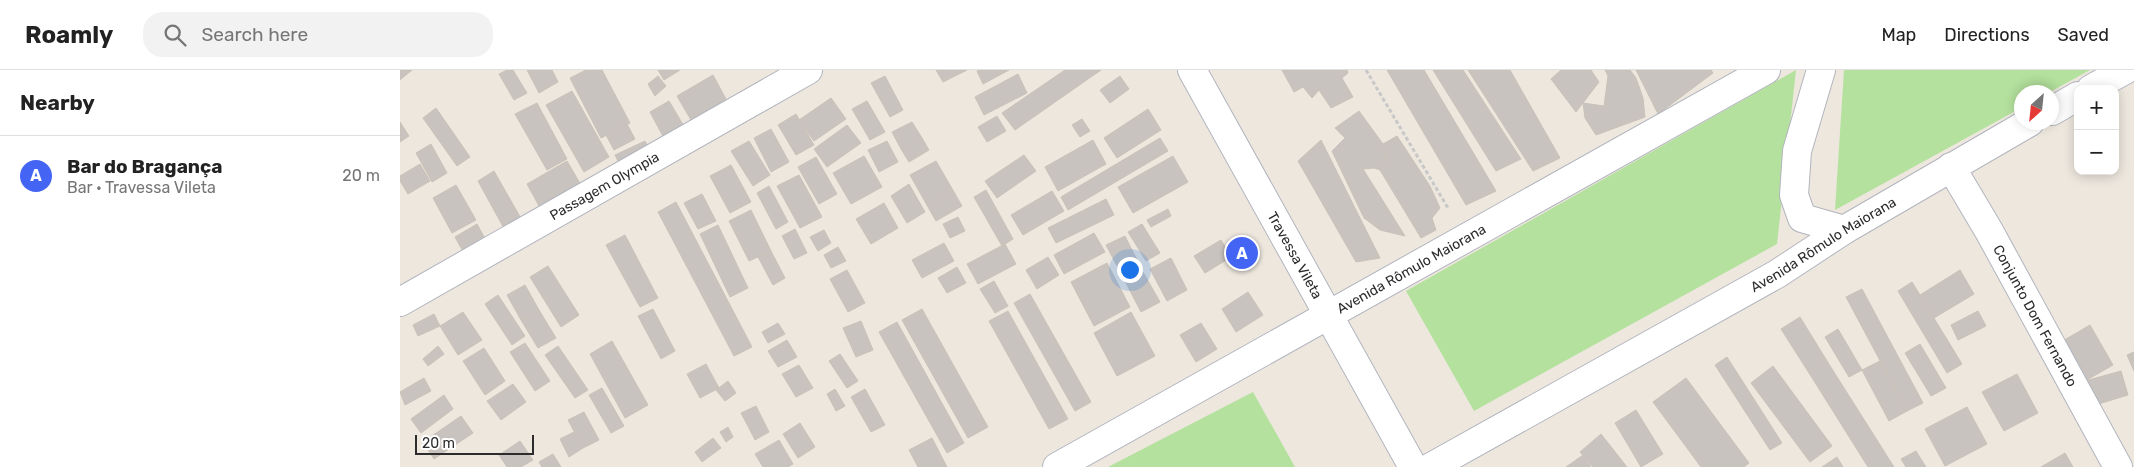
<!DOCTYPE html>
<html lang="en">
<head>
<meta charset="utf-8">
<style>
	:root { --surface:#fff; --page:#f2f2f2; --text:#222; --muted:#767676; --line:#e0e0e0; --accent:#4465f4 }
	body { margin:0; font-family:Rubik,sans-serif; background:var(--page); color:var(--text) }
	.controls { position:absolute; right:15px; top:15px; display:grid; overflow:hidden; border-radius:10px; box-shadow:0 2px 12px #0003 }
	.controls button { width:45px; height:45px; display:grid; place-items:center; padding:0; border:0; border-bottom:1px solid var(--line); background:var(--surface); color:var(--text); font:25px sans-serif }
	.compass { position:absolute; left:1614px; top:15px; width:45px; height:45px; border-radius:50%; background:var(--surface); box-shadow:0 2px 12px #0003; rotate:207deg }
	.scale { position:absolute; left:15px; bottom:12px; width:119px; box-sizing:border-box; padding-left:5px; border:2px solid #2c2c2c; border-top:0; font-size:14px; line-height:18px; white-space:nowrap; color:#2c2c2c; -webkit-text-stroke:4px #fff; paint-order:stroke }
	.you { position:absolute; left:729px; top:199px; width:18px; height:18px; margin:-12px; border:4px solid #fff; border-radius:50%; background:#1a73e8; box-shadow:0 0 0 8px #1a73e833 }
	.badge { display:grid; place-items:center; width:32px; height:32px; border-radius:50%; background:var(--accent); color:#fff; font-size:16px; font-weight:700 }
	.pin { position:absolute; translate:-50% -50%; border:2px solid #fff; box-shadow:0 1px 5px #0006 }
	.list { margin:0; padding:0; list-style:none }
	h2 { display:flex; justify-content:space-between; align-items:center; height:65px; margin:0; padding:0 20px; font-size:21px }
	h2 small { font-size:16px; font-weight:400; color:var(--muted) }
	.list li { display:grid; grid-template-columns:32px 1fr auto; gap:15px; align-items:center; box-sizing:border-box; height:80px; padding:0 20px; border-top:1px solid var(--line) }
	.list b { display:block; font-size:19px; white-space:nowrap }
	.list p { margin:0; font-size:16px; white-space:nowrap; color:var(--muted) }
	.list em { font-size:16px; font-style:normal; color:var(--muted) }
	.icon { flex:none; width:28px; height:28px; fill:none; stroke:currentColor; stroke-width:2; stroke-linecap:round; stroke-linejoin:round }
	.map { position:relative; flex:none; width:1734px; height:397px; overflow:hidden }
	header { display:flex; align-items:center; gap:30px; box-sizing:border-box; height:70px; padding:0 25px; background:var(--surface); border-bottom:1px solid var(--line) }
	header strong { font-size:24px }
	nav { display:flex; gap:28px; margin-inline-start:auto; font-size:18px }
	.search { width:350px; height:45px; background:var(--page); display:flex; align-items:center; gap:12px; box-sizing:border-box; padding:0 18px; border-radius:20px; color:var(--muted); font-size:19px }
	main { display:flex }
	aside { flex:1; background:var(--surface) }
	.map>svg:first-child { display:block }
	.green { fill:#b4e19d }
	.building { fill:#c8c3be; stroke:#c8c2b8 }
	.lines { fill:none; stroke-linecap:round; stroke-linejoin:round }
	.minor-casing { stroke:#b2b5bf; stroke-width:30 }
	.path { stroke:#c8c8c8; stroke-width:3; stroke-dasharray:4 2.5; stroke-linecap:butt }
	.minor { stroke:#fff; stroke-width:28 }
	.labels { text-anchor:middle; stroke-width:4; stroke-linejoin:round; paint-order:stroke }
	.street-label { font-size:14px; fill:#2c2c2c; stroke:#fff }
</style>
</head>
<body>
<header>
<strong>Roamly</strong>
<div class="search"><svg class="icon" aria-label="search" viewBox="0 0 24 24"><circle cx="10" cy="10" r="6"/><path d="M15 15l6 6"/></svg>Search here</div>
<nav><a>Map</a><a>Directions</a><a>Saved</a></nav>
</header>
<main>
<aside>
<h2>Nearby<small></small></h2>
<ul class="list">
<li><span class="badge">A</span><div><b>Bar do Bragança</b><p>Bar · Travessa Vileta</p></div><em>20 m</em></li>
</ul>
</aside>
<div class="map">
<svg width="1734" height="397" viewBox="0 0 1734 397">
	<rect width="100%" height="100%" fill="#ede7de"/>
	<g class="green">
		<polygon points="1396,0 1377,174 1074,341 1006,221"/>
		<polygon points="1444,0 1690,0 1650,22 1622,22 1621,38 1435,140"/>
		<polygon points="853,322 895,397 708,397"/>
	</g>
	<g class="building">
		<polygon points="0,0 12,0 0,10"/>
		<polygon points="107,0 113,0 127,23 114,30 99,4"/>
		<polygon points="127,0 152,0 158,12 139,23"/>
		<polygon points="186,0 202,0 230,53 201,68 170,8"/>
		<polygon points="258,0 280,0 264,10"/>
		<polygon points="536,0 567,0 543,12"/>
		<polygon points="580,0 609,0 583,14 577,1"/>
		<polygon points="665,0 701,0 615,60 602,43"/>
		<polygon points="882,0 947,0 948,3 942,8 953,27 931,38 919,20 912,28 903,17 894,22"/>
		<polygon points="987,0 1024,0 1096,121 1066,135"/>
		<polygon points="1033,0 1063,0 1121,89 1096,101"/>
		<polygon points="1068,0 1110,0 1160,88 1133,101"/>
		<polygon points="1161,0 1191,0 1199,12 1176,42 1151,9"/>
		<polygon points="1205,0 1230,0 1236,8 1243,28 1245,47 1196,65 1185,48 1183,33 1204,36 1208,6"/>
		<polygon points="1236,0 1311,0 1313,3 1258,44"/>
		<polygon points="618,4 627,23 584,45 575,27"/>
		<polygon points="313,5 326,29 291,50 277,26"/>
		<polygon points="258,6 266,16 255,26 248,14"/>
		<polygon points="485,6 503,40 490,47 471,13"/>
		<polygon points="720,6 729,19 710,33 700,20"/>
		<polygon points="172,21 209,87 184,102 146,35"/>
		<polygon points="431,28 446,49 414,71 399,50"/>
		<polygon points="269,31 285,58 265,70 250,42"/>
		<polygon points="467,31 485,62 470,70 452,39"/>
		<polygon points="137,33 167,89 147,100 115,44"/>
		<polygon points="36,38 70,87 57,96 23,48"/>
		<polygon points="748,39 761,60 717,88 704,68"/>
		<polygon points="959,41 983,74 987,89 980,100 974,98 963,99 1005,166 980,160 964,148 932,81 945,68 935,58"/>
		<polygon points="396,44 414,75 396,85 378,55"/>
		<polygon points="597,46 606,61 587,72 578,57"/>
		<polygon points="682,49 690,61 680,67 672,55"/>
		<polygon points="0,52 9,66 0,72"/>
		<polygon points="512,52 522,68 501,79 492,62"/>
		<polygon points="227,54 235,69 214,80 206,65"/>
		<polygon points="447,55 461,73 427,97 414,79"/>
		<polygon points="371,59 389,92 371,102 354,68"/>
		<polygon points="997,66 1030,116 1040,138 1032,148 1036,160 1021,168 980,100 987,89 983,74"/>
		<polygon points="522,68 529,80 509,92 501,79"/>
		<polygon points="760,68 768,81 668,140 661,127"/>
		<polygon points="693,70 706,94 658,121 645,97"/>
		<polygon points="921,70 980,188 956,192 898,91"/>
		<polygon points="245,71 252,84 222,99 215,85"/>
		<polygon points="349,71 370,105 353,116 331,81"/>
		<polygon points="487,71 498,92 479,102 468,80"/>
		<polygon points="31,74 47,103 32,112 16,83"/>
		<polygon points="624,85 636,101 597,128 585,111"/>
		<polygon points="464,86 482,117 451,134 433,103"/>
		<polygon points="773,86 788,112 733,143 718,117"/>
		<polygon points="416,87 437,124 419,134 398,97"/>
		<polygon points="167,91 185,122 144,145 127,114"/>
		<polygon points="536,91 554,122 528,137 510,105"/>
		<polygon points="20,94 30,111 8,124 0,111 0,106"/>
		<polygon points="331,95 351,132 330,143 310,106"/>
		<polygon points="94,101 123,152 106,162 78,111"/>
		<polygon points="399,105 422,147 400,158 377,116"/>
		<polygon points="509,114 525,142 507,153 491,126"/>
		<polygon points="56,115 76,150 52,163 33,128"/>
		<polygon points="369,116 388,152 376,159 357,123"/>
		<polygon points="586,120 613,169 602,176 574,127"/>
		<polygon points="652,121 664,141 623,165 611,145"/>
		<polygon points="554,122 562,136 536,151 528,137"/>
		<polygon points="302,124 316,151 298,159 284,133"/>
		<polygon points="706,129 714,145 656,173 648,158"/>
		<polygon points="276,132 352,277 334,286 258,142"/>
		<polygon points="484,133 498,158 471,174 456,149"/>
		<polygon points="768,139 771,146 751,157 747,150"/>
		<polygon points="351,140 371,181 349,191 329,151"/>
		<polygon points="558,147 565,161 550,168 543,154"/>
		<polygon points="77,154 88,174 66,187 55,167"/>
		<polygon points="742,154 760,183 746,191 728,162"/>
		<polygon points="318,155 348,218 330,227 300,164"/>
		<polygon points="395,159 407,183 394,189 382,166"/>
		<polygon points="424,160 431,173 418,181 410,167"/>
		<polygon points="694,163 705,182 664,204 654,185"/>
		<polygon points="225,165 258,228 240,237 206,175"/>
		<polygon points="725,166 743,202 725,211 706,175"/>
		<polygon points="821,170 831,187 805,203 794,186"/>
		<polygon points="544,173 554,191 522,208 512,190"/>
		<polygon points="605,174 616,194 578,214 567,194"/>
		<polygon points="438,177 446,191 431,198 424,185"/>
		<polygon points="371,181 385,208 373,215 358,187"/>
		<polygon points="648,187 659,205 637,219 626,200"/>
		<polygon points="771,188 787,220 767,231 750,199"/>
		<polygon points="707,193 730,237 694,256 671,212"/>
		<polygon points="148,196 179,245 161,257 130,207"/>
		<polygon points="557,197 566,213 547,223 538,208"/>
		<polygon points="447,200 465,233 448,242 430,209"/>
		<polygon points="1560,200 1574,224 1534,248 1520,225"/>
		<polygon points="743,202 760,232 741,242 725,211"/>
		<polygon points="594,211 608,236 595,243 580,219"/>
		<polygon points="1512,212 1562,294 1547,303 1498,221"/>
		<polygon points="125,215 139,240 121,250 107,225"/>
		<polygon points="1462,219 1523,333 1507,341 1446,227"/>
		<polygon points="848,222 863,245 836,262 822,239"/>
		<polygon points="630,224 691,332 675,341 614,233"/>
		<polygon points="98,225 125,266 112,275 85,234"/>
		<polygon points="253,239 275,281 261,289 238,246"/>
		<polygon points="522,239 588,357 568,368 502,250"/>
		<polygon points="139,240 156,268 138,278 121,250"/>
		<polygon points="608,241 668,349 649,359 589,251"/>
		<polygon points="1578,241 1586,256 1558,270 1551,255"/>
		<polygon points="63,242 82,270 58,285 40,256"/>
		<polygon points="731,242 755,286 717,306 694,263"/>
		<polygon points="34,244 40,256 18,266 13,255"/>
		<polygon points="1400,247 1427,291 1409,303 1381,259"/>
		<polygon points="461,251 473,280 456,287 443,258"/>
		<polygon points="497,252 564,373 547,383 479,262"/>
		<polygon points="378,253 385,264 368,273 362,262"/>
		<polygon points="801,253 817,279 796,292 780,265"/>
		<polygon points="1690,255 1713,295 1685,311 1661,272"/>
		<polygon points="1438,259 1462,300 1449,307 1425,267"/>
		<polygon points="387,270 397,287 378,297 368,281"/>
		<polygon points="212,271 248,335 225,348 190,284"/>
		<polygon points="125,273 150,311 135,321 110,282"/>
		<polygon points="1520,274 1546,318 1531,326 1505,283"/>
		<polygon points="38,276 44,284 28,296 23,289"/>
		<polygon points="158,276 188,320 175,328 145,285"/>
		<polygon points="84,278 105,311 85,325 63,291"/>
		<polygon points="1734,282 1734,301 1727,285"/>
		<polygon points="440,284 458,311 447,318 429,291"/>
		<polygon points="1327,287 1382,373 1370,380 1315,295"/>
		<polygon points="1427,291 1494,397 1468,397 1409,303"/>
		<polygon points="1480,291 1507,341 1489,351 1462,300"/>
		<polygon points="306,294 319,318 300,328 287,304"/>
		<polygon points="399,295 413,318 396,327 382,304"/>
		<polygon points="1373,296 1432,376 1410,392 1351,313"/>
		<polygon points="1721,301 1728,325 1692,336 1685,311"/>
		<polygon points="1617,304 1638,343 1604,361 1582,322"/>
		<polygon points="24,308 31,321 5,335 0,322"/>
		<polygon points="1286,308 1349,393 1344,397 1301,397 1253,332"/>
		<polygon points="328,311 336,323 325,331 316,320"/>
		<polygon points="113,314 126,332 101,350 87,331"/>
		<polygon points="202,318 224,356 211,363 189,325"/>
		<polygon points="435,319 445,336 436,341 427,324"/>
		<polygon points="465,319 485,355 471,362 451,327"/>
		<polygon points="44,325 53,339 21,363 11,349"/>
		<polygon points="356,336 364,352 350,360 341,343"/>
		<polygon points="1567,337 1587,374 1545,396 1525,359"/>
		<polygon points="1236,340 1263,384 1241,397 1215,353"/>
		<polygon points="184,342 199,370 183,378 168,350"/>
		<polygon points="61,346 73,363 34,389 23,372"/>
		<polygon points="364,352 369,362 355,370 350,360"/>
		<polygon points="400,353 415,377 398,388 383,364"/>
		<polygon points="328,357 333,367 326,372 320,362"/>
		<polygon points="174,362 183,378 169,387 160,369"/>
		<polygon points="1201,364 1227,397 1193,397 1180,382"/>
		<polygon points="313,368 321,378 302,392 295,382"/>
		<polygon points="532,368 547,397 518,397 509,380"/>
		<polygon points="379,370 393,394 388,397 363,397 355,384"/>
		<polygon points="120,371 133,390 121,397 107,397 99,385"/>
		<polygon points="1516,381 1526,397 1506,397 1501,389"/>
		<polygon points="1665,383 1673,397 1641,397"/>
		<polygon points="153,384 161,397 142,397 139,392"/>
		<polygon points="1183,385 1191,397 1166,397"/>
		<polygon points="1437,387 1443,397 1422,397"/>
	</g>
	<g class="lines">
		<defs>
			<g id="minor">
				<path id="s1" d="M792 0 1013 397"/>
				<polyline points="1421,0 1397,81 1394,125 1402,148 1444,160"/>
				<polyline points="1691,19 1725,0"/>
				<polyline points="1652,41 1678,26"/>
				<path id="s2" d="M1551 97 1589 161 1718 397"/>
				<path id="s3" d="M0 232 408 0"/>
				<path id="s4" d="M657 397 1366 0"/>
				<path id="s5" d="M1031 397 1377 204 1444 160 1630 52"/>
			</g>
		</defs>
		<use href="#minor" class="minor-casing"/>
		<polyline class="path" points="966,0 1048,138"/>
		<use href="#minor" class="minor"/>
	</g>
	<g class="labels">
		<g class="street-label">
			<text dy="5" stroke="none"><textPath href="#s3" startOffset="235">Passagem Olympia</textPath></text>
			<text dy="5" stroke="none"><textPath href="#s5" startOffset="451">Avenida Rômulo Maiorana</textPath></text>
			<text dy="5" stroke="none"><textPath href="#s1" startOffset="212">Travessa Vileta</textPath></text>
			<text dy="5" stroke="none"><textPath href="#s4" startOffset="406">Avenida Rômulo Maiorana</textPath></text>
			<text dy="5" stroke="none"><textPath href="#s2" startOffset="171">Conjunto Dom Fernando</textPath></text>
		</g>
	</g>
</svg>
<div class="controls">
<button>+</button>
<button>−</button>
</div>
<svg class="compass" viewBox="-18 -18 36 36"><path d="M0-13l5 13h-10z" fill="#e53935"/><path d="M0 13l5-13h-10z" fill="#767676"/></svg>
<div class="scale">20 m</div>
<div class="you"></div>
<div class="pin badge" style="left:842px;top:183px">A</div>
</div>
</main>
</body>
</html>
